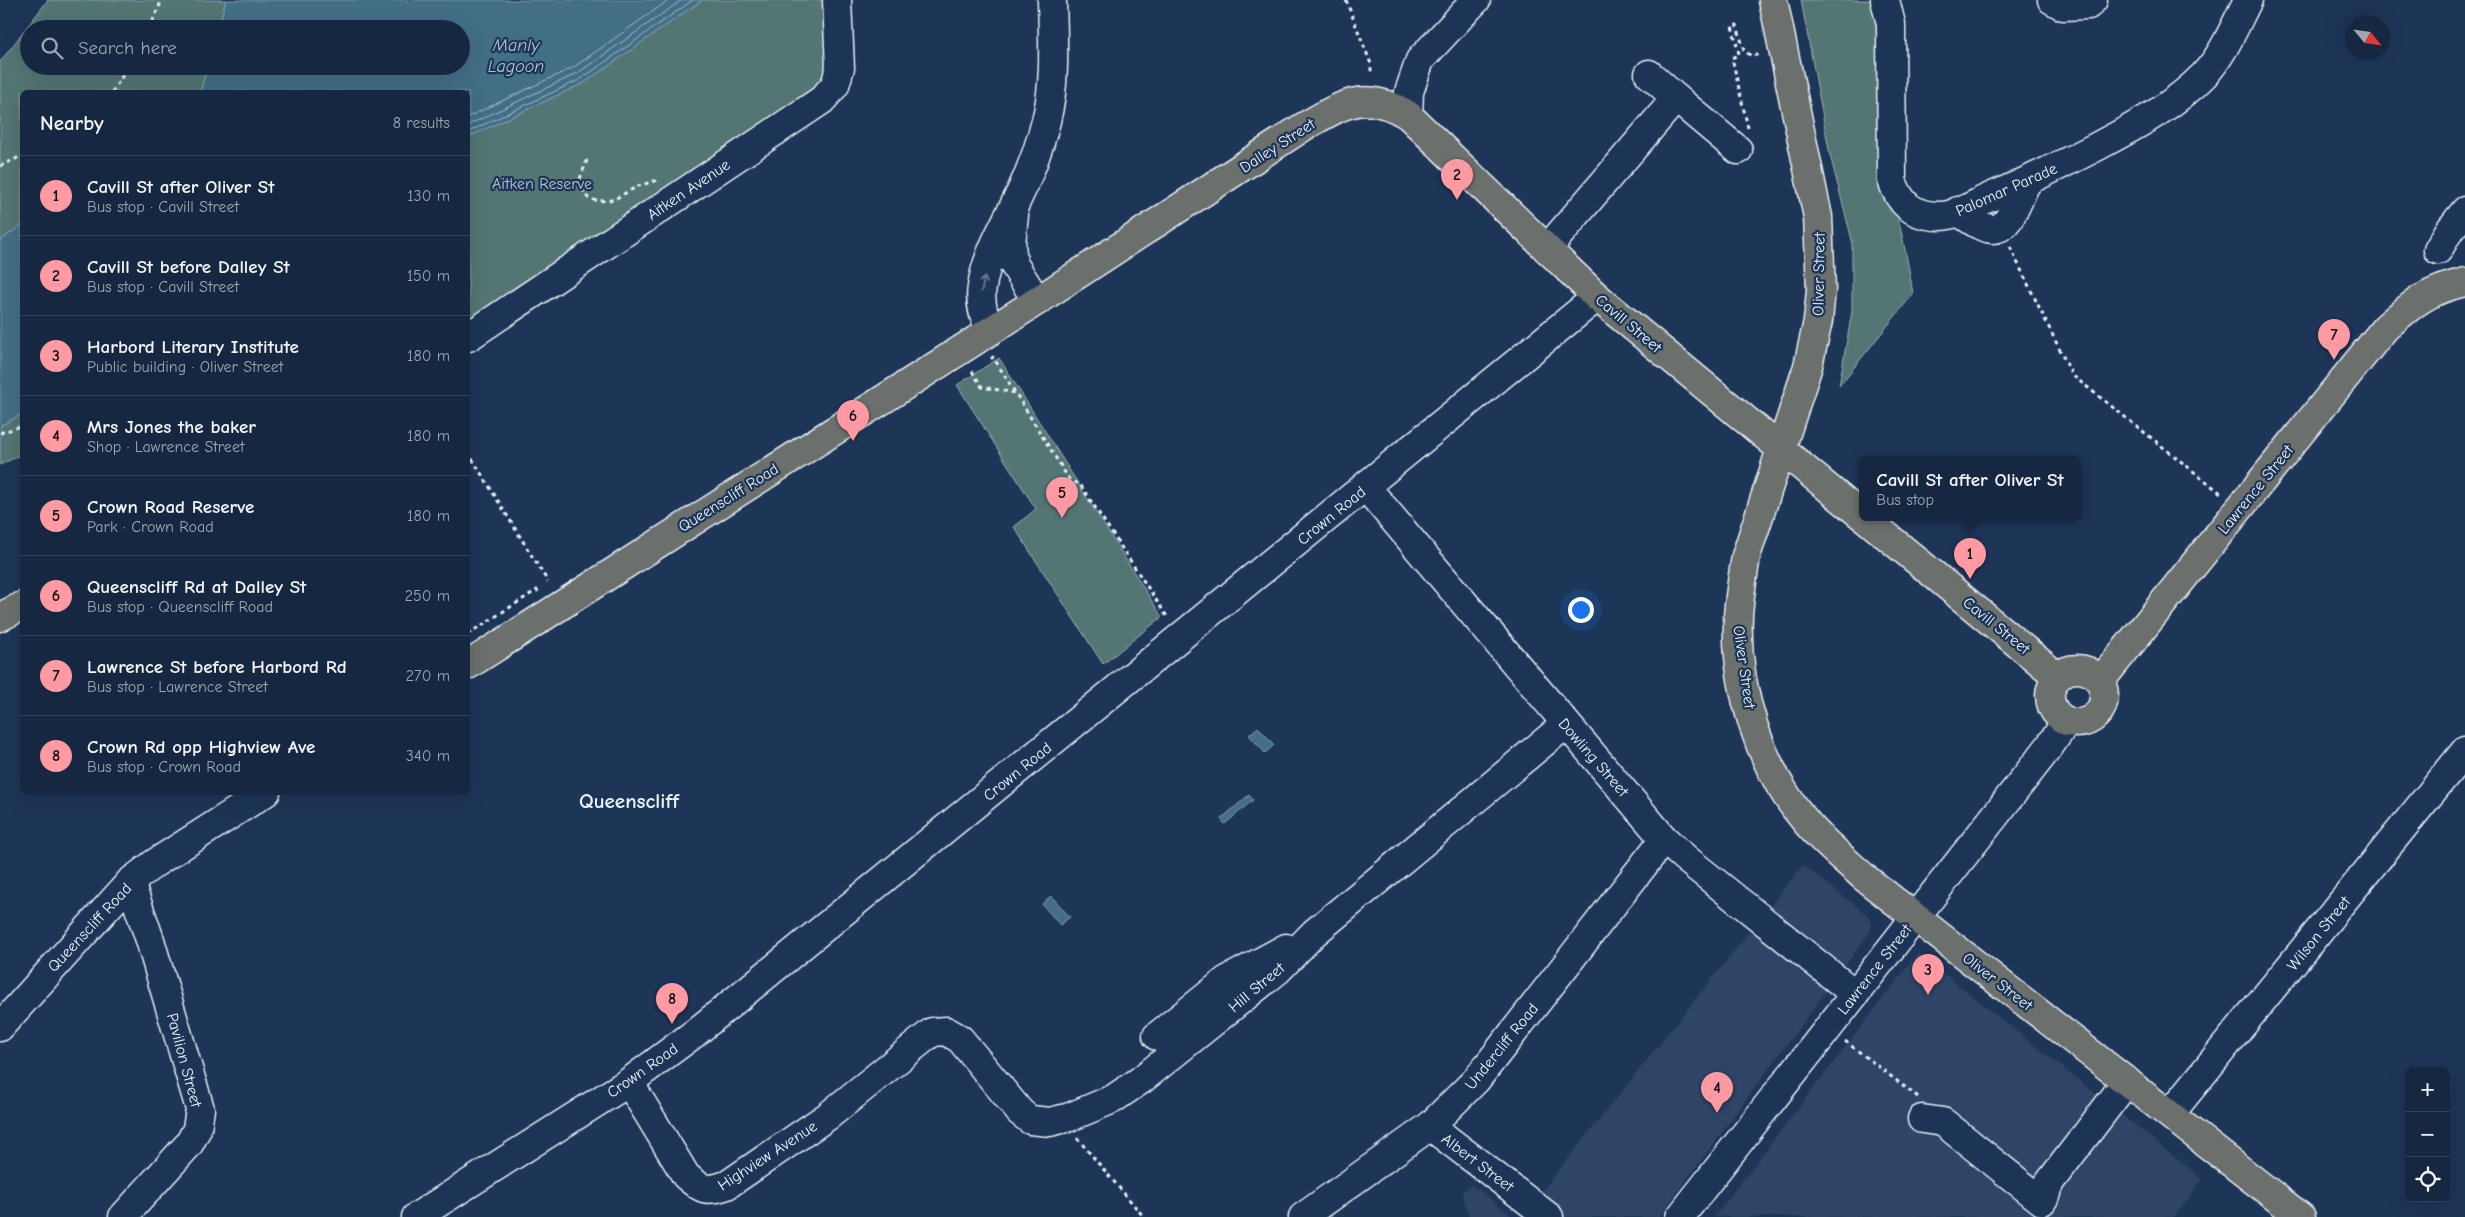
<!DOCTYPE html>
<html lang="en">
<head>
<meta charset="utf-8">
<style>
	:root { --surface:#162841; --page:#23344c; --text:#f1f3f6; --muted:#9ea6b1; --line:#35445a; --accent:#ff9aa2 }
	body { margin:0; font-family:"Comic Neue",sans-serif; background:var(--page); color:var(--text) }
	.controls { position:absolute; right:15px; bottom:15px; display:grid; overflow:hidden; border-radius:8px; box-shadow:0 5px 20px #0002 }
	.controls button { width:45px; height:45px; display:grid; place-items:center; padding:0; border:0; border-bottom:1px solid var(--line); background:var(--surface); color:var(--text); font:25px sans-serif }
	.compass { position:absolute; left:2345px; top:15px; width:45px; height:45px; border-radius:50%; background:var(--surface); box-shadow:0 5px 20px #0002; rotate:119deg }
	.you { position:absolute; left:1580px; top:609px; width:18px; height:18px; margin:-12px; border:4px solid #fff; border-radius:50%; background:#1a73e8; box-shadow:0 0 0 8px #1a73e833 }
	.badge { display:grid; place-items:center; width:32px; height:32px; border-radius:50%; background:var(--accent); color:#111; font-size:16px; font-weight:700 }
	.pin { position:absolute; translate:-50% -41px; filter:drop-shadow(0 1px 2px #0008) }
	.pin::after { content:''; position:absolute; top:26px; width:18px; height:15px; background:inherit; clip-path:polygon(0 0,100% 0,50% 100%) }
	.popup { position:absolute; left:1859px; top:456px; width:222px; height:65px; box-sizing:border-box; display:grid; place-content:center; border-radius:8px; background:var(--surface); filter:drop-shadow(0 1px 4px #0005); font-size:16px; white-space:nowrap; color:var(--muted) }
	.popup b { font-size:19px; color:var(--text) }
	.popup::after { content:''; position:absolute; left:50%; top:100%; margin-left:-10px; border:10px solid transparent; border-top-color:var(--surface) }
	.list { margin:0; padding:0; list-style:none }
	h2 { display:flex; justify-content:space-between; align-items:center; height:65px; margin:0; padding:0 20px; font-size:21px }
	h2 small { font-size:16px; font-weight:400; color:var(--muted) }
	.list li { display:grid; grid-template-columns:32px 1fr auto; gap:15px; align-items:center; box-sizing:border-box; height:80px; padding:0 20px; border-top:1px solid var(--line) }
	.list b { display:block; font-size:19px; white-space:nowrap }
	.list p { margin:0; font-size:16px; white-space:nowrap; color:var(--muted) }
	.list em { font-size:16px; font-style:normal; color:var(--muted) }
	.icon { flex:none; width:28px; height:28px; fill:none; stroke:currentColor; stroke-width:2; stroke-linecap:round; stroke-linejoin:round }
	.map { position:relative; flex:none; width:2465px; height:1217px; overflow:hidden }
	.search { position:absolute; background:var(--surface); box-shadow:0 5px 20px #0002; left:20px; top:20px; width:450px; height:55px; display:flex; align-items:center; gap:12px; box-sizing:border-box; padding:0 18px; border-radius:28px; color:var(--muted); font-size:19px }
	.panel { position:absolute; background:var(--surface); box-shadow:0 5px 20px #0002; left:20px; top:90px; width:450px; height:705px; border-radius:8px }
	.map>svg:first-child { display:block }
	.built { fill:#2e4467 }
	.green { fill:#537473; stroke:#9eb2b6 }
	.water { fill:#426e86; stroke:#84a2b4 }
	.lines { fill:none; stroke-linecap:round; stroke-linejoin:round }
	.shore { stroke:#a6bdca; stroke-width:1 }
	.minor-casing { stroke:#e8f1f8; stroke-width:31 }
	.major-casing { stroke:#e8f1f8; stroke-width:31 }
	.path { stroke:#e8f1f8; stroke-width:3; stroke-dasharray:4 4; stroke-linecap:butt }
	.minor { stroke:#1d3557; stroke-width:28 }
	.major { stroke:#6c706d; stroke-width:28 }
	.oneway { stroke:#64778f }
	.labels { text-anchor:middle; stroke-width:4.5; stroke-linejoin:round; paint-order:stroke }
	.street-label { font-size:16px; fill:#e8f1f8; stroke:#1d3557 }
	.park-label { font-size:16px; fill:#b4c5c9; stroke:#1d3557 }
	.water-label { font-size:18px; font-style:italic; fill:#aec3d0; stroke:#1d3557 }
	.district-label { font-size:21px; font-weight:bold; fill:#e8f1f8; stroke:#1d3557 }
</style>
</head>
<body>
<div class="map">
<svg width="2465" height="1217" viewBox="0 0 2465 1217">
	<rect width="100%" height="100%" fill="#1d3557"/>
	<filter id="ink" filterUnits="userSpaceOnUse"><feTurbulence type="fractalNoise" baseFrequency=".02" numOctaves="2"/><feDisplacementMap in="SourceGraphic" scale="10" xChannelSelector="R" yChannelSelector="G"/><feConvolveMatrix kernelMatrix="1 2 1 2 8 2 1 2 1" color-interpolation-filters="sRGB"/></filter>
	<g filter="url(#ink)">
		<g class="built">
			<polygon points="1803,865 1870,917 1871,931 1659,1217 1521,1217"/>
			<polygon points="1918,953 2203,1179 2174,1217 1714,1217"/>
			<polygon points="1472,1184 1513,1217 1469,1217 1462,1192"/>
		</g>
		<g class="green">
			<polygon points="48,0 226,0 218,29 29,29 29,66 208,66 200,92 22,92 22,225 0,241 0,62"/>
			<polygon points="702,0 826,0 828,73 824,86 468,319 468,137 584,83"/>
			<path d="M1801 0H1876C1880 43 1875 87 1881 130 1888 185 1905 238 1913 294L1839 386 1852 311V240L1830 155Z"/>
			<polygon points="999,358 1162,617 1103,664 1014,527 1036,509 957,385"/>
			<polygon points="22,414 22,454 0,465 0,426"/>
		</g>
		<g class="water">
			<polygon points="226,0 702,0 584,83 468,137 468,92 200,92 208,66 461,66 461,29 218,29"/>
			<polygon points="22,225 22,414 0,426 0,241"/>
			<polygon points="1258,727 1274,745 1265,753 1249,735"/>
			<polygon points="1249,795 1253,800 1225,824 1221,819"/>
			<polygon points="1051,896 1070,917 1060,925 1042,904"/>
		</g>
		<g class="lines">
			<g class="shore">
				<polyline points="468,117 574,67 669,0"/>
				<polyline points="468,125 578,73 682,0"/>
				<polyline points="468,132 581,79 693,0"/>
			</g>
			<defs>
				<g id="minor">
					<path d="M1885 0 1891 24 1892 180C1900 204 1913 216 1939 216 1956 216 1973 205 1988 198 2026 182 2061 165 2098 146 2135 126 2174 106 2204 75 2224 54 2235 25 2248 0"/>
					<polyline points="2052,0 2063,6 2088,5 2093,0"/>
					<polyline points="1649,74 1676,98"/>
					<polyline points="1408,115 1409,92 1420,60 1476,0"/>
					<path d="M1958 211C2003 246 2007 226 2026 183"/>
					<polyline points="1014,215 1011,244 1013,263 1037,301"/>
					<polyline points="1547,249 1676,98 1738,150"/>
					<polyline points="2438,250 2449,231 2465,211"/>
					<path d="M990 331C984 317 979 302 982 287 986 258 1001 231 1014 206 1027 180 1039 149 1046 121 1056 82 1053 40 1052 0"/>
					<polyline points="468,337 822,100 835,85 840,68 837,0"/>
					<polyline points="1366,487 1664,839 1685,858 1855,994"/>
					<polyline points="0,1027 130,882 155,863 266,792"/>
					<polyline points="1157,1036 1227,980 1286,948"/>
					<path d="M629 1082 686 1176C702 1190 707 1192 727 1185L828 1116 932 1032 946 1031 960 1039 1020 1112 1030 1120 1050 1122 1070 1117 1113 1099 1141 1080 1278 970 1314 933 1566 724"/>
					<polyline points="2170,1114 2465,751"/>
					<polyline points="1922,1119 1943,1122 2042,1201 2047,1193 2049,1183 2127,1081"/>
					<polyline points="1430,1126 1549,1217"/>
					<polyline points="123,1217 189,1144 197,1129 200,1109 150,940 130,882"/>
					<polyline points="416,1217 629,1082 695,1033 1597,297"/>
					<polyline points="1303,1217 1430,1126 1477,1079 1664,839"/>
					<polyline points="1680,1217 2049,747 2060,731 2063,719"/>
				</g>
				<g id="major">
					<path d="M1773 0 1818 217 1821 290 1818 321 1808 366 1746 556C1743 576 1739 597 1738 617 1735 688 1760 769 1807 823 1824 843 1845 860 1865 878L2301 1217"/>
					<polyline points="1865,518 2058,677"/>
					<polyline points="0,617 22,606"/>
					<path d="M468 665 1037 301 1300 129C1342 105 1363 88 1408 115L1597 297 1862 516"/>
					<circle cx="2077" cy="696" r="27"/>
					<path d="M2101 680 2385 328C2413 303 2427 291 2465 282"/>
				</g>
			</defs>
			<use href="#minor" class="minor-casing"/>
			<use href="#major" class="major-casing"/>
			<g class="path">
				<polyline points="1346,0 1371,64 1371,73"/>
				<polyline points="149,29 162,0"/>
				<polyline points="112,92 129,66"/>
				<polyline points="1748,128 1732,58 1739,54 1732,26 1737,25 1744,50 1751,56 1761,54"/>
				<polyline points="587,160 578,184 588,198 597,201 613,200 638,186 658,180"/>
				<polyline points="0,166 22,156"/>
				<polyline points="2010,247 2072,375 2222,494"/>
				<polyline points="991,359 993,357 1069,479 1081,486 1168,618"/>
				<polyline points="972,371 982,387 1015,393"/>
				<polyline points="0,433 22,426"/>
				<polyline points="468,452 548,582"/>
				<polyline points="468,634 537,590 539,593"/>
				<polyline points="1845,1041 1918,1097"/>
				<polyline points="1077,1138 1144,1217"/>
			</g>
			<use href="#minor" class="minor"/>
			<use href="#major" class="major"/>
		</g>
		<defs><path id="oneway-shaft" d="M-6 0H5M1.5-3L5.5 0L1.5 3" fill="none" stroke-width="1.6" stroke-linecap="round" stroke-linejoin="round" transform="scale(1.25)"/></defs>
		<use class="oneway" href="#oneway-shaft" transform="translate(983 284) rotate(-78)"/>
	</g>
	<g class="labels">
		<g class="street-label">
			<text transform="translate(1277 145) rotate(-33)" y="6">Dalley Street</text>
			<text transform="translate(688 189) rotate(-34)" y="6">Aitken Avenue</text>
			<text transform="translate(2006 189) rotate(-24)" y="6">Palomar Parade</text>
			<text transform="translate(1818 274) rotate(-89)" y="6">Oliver Street</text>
			<text transform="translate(1629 323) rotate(40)" y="6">Cavill Street</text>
			<text transform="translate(2255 489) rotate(-51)" y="6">Lawrence Street</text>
			<text transform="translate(728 497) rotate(-32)" y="6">Queenscliff Road</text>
			<text transform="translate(1331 515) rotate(-39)" y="6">Crown Road</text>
			<text transform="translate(1997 625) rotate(39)" y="6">Cavill Street</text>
			<text transform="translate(1745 667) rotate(82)" y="6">Oliver Street</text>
			<text transform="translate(1594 757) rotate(49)" y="6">Dowling Street</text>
			<text transform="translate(1017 771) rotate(-39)" y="6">Crown Road</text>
			<text transform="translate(89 927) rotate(-47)" y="6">Queenscliff Road</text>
			<text transform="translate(2318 933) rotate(-51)" y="6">Wilson Street</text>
			<text transform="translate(1874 969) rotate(-52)" y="6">Lawrence Street</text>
			<text transform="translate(1998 981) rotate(38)" y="6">Oliver Street</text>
			<text transform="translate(1256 987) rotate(-40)" y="6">Hill Street</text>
			<text transform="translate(1501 1046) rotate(-51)" y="6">Undercliff Road</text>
			<text transform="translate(185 1060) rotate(75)" y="6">Pavilion Street</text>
			<text transform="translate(642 1070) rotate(-35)" y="6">Crown Road</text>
			<text transform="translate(767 1155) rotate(-33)" y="6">Highview Avenue</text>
			<text transform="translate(1478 1162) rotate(37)" y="6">Albert Street</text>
		</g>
		<g class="park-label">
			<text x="542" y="189">Aitken Reserve</text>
		</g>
		<g class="water-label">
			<text x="516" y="51">Manly<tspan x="516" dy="21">Lagoon</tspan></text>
		</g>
		<g class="district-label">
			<text x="629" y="808">Queenscliff</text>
		</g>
	</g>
</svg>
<div class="controls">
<button>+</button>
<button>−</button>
<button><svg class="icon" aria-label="locate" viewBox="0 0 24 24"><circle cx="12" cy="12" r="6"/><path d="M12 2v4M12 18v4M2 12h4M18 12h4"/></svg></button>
</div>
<svg class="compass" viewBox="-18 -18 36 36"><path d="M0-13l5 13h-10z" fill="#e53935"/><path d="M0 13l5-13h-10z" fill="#9ea6b1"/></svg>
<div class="you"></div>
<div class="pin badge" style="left:1970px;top:579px">1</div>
<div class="popup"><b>Cavill St after Oliver St</b>Bus stop</div>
<div class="pin badge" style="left:1457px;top:200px">2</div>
<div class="pin badge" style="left:1928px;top:995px">3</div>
<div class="pin badge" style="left:1717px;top:1113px">4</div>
<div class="pin badge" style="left:1062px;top:518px">5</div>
<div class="pin badge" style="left:853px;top:441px">6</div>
<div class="pin badge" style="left:2334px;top:360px">7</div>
<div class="pin badge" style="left:672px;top:1024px">8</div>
<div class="search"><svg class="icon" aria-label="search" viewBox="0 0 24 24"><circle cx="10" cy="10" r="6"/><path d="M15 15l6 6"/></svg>Search here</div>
<section class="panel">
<h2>Nearby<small>8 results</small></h2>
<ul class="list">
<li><span class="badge">1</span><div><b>Cavill St after Oliver St</b><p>Bus stop · Cavill Street</p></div><em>130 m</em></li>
<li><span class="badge">2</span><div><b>Cavill St before Dalley St</b><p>Bus stop · Cavill Street</p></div><em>150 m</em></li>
<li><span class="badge">3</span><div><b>Harbord Literary Institute</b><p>Public building · Oliver Street</p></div><em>180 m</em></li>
<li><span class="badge">4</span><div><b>Mrs Jones the baker</b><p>Shop · Lawrence Street</p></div><em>180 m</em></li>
<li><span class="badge">5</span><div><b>Crown Road Reserve</b><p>Park · Crown Road</p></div><em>180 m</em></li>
<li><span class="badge">6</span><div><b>Queenscliff Rd at Dalley St</b><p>Bus stop · Queenscliff Road</p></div><em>250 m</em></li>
<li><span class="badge">7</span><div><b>Lawrence St before Harbord Rd</b><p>Bus stop · Lawrence Street</p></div><em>270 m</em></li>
<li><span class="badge">8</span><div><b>Crown Rd opp Highview Ave</b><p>Bus stop · Crown Road</p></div><em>340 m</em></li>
</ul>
</section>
</div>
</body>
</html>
